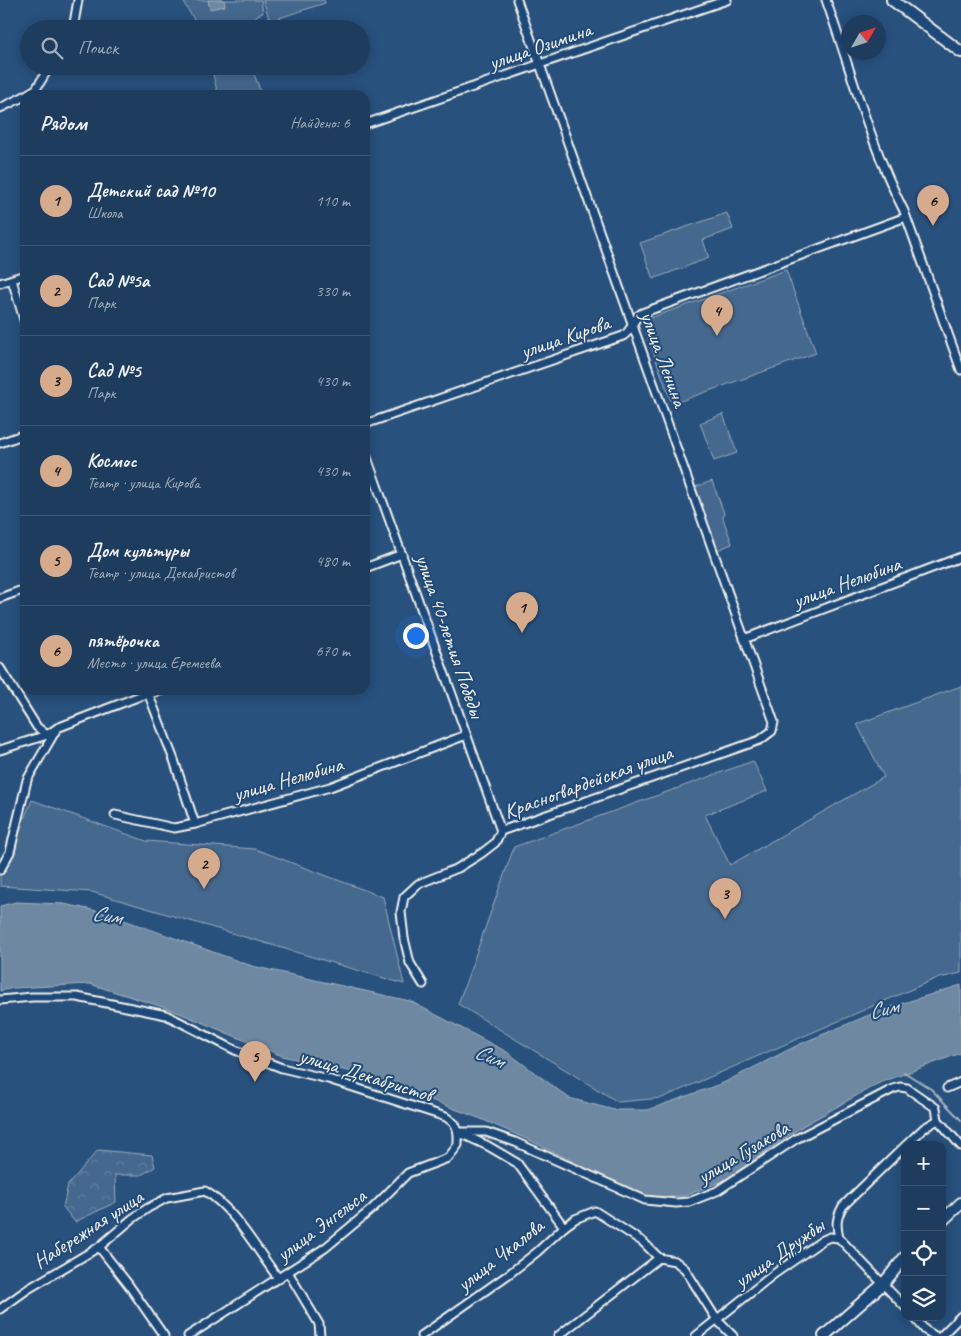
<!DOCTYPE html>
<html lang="ru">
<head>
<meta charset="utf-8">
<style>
	:root { --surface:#1e3d5e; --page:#264464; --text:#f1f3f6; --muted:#a1aebc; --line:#3c5673; --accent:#d6ab8b }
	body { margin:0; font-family:Caveat,sans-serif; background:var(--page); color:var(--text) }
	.controls { position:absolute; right:15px; bottom:15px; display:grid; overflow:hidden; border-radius:10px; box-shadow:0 2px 12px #0003 }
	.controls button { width:45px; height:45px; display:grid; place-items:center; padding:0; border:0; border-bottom:1px solid var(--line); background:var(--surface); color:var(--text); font:25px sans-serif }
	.compass { position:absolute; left:841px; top:15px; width:45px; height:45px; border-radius:50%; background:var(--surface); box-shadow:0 2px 12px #0003; rotate:51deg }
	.you { position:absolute; left:415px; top:635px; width:18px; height:18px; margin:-12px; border:4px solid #fff; border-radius:50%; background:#1a73e8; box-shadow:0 0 0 8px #1a73e833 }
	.badge { display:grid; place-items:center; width:32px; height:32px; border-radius:50%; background:var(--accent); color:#111; font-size:16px; font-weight:700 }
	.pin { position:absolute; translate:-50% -41px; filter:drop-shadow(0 1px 2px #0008) }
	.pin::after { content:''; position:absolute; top:26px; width:18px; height:15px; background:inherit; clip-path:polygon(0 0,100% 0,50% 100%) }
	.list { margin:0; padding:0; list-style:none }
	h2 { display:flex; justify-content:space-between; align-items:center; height:65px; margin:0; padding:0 20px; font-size:21px }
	h2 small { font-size:16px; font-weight:400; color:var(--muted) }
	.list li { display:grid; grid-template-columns:32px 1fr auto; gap:15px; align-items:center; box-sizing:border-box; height:90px; padding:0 20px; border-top:1px solid var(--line) }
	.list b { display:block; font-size:19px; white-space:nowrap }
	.list p { margin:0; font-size:16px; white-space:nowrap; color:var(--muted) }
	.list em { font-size:16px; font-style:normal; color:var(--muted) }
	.icon { flex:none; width:28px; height:28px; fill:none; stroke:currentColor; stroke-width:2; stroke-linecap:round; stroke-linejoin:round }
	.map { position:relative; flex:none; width:961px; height:1336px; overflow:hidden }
	.search { position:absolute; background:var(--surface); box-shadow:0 2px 12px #0003; left:20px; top:20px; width:350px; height:55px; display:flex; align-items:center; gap:12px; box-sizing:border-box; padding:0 18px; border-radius:28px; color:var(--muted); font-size:19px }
	.panel { position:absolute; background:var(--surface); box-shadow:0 2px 12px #0003; left:20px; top:90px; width:350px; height:605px; border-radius:15px }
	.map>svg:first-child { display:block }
	.forest { fill:url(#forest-crowns); stroke:#9cacbb }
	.green { fill:#45688e; stroke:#9cacbb }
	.water { fill:#6e88a2; stroke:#a4b2be }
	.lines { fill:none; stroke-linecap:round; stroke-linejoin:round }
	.stream { stroke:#a4b2be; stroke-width:2 }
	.street-casing { stroke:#f4f1e8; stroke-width:11 }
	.secondary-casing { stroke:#f4f1e8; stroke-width:14 }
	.street { stroke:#1f4a7a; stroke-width:7 }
	.secondary { stroke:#1f4a7a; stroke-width:10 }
	.labels { text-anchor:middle; stroke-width:4; stroke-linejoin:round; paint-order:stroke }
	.street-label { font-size:21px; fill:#f4f1e8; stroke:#1f4a7a }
	.water-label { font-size:22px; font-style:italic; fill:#d9dcda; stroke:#1f4a7a }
</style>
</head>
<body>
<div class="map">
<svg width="961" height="1336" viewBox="0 0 961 1336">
	<defs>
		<pattern id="forest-crowns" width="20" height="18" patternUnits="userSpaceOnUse" patternTransform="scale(1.25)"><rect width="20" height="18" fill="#45688e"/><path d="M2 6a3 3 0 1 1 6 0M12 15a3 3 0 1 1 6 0" fill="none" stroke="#607e9e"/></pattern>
	</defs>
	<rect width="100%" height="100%" fill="#28517e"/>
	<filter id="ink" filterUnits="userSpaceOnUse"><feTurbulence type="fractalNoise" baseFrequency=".02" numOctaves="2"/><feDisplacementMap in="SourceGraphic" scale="10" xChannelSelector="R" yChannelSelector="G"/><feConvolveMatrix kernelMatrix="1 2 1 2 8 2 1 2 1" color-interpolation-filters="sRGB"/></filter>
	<g filter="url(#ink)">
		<polygon class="forest" points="98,1150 152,1155 155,1167 141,1175 115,1175 116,1202 75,1222 63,1207 68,1185"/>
		<g class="green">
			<polygon points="184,0 261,0 263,13 257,15 254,21 255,29 200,29 185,5"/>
			<polygon points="263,0 324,0 325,3 270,21"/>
			<polygon points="211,66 251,66 262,95 218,95"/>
			<polygon points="727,213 733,229 703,240 709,258 653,279 640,243"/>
			<polygon points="786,270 816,353 672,404 642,321"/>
			<polygon points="723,414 737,453 714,461 700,423"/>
			<polygon points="712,481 724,513 723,518 732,544 717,550 695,487"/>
			<polygon points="961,686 961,973 935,979 662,1098 618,1102 458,1004 514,847 753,761 767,791 705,815 730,865 884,777 857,724"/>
			<polygon points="32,800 146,841 255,849 383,897 404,984 92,892 0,886 0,876"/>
		</g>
		<g class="water">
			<polygon points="208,0 224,0 225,6 210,9"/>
			<polygon points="16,902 64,904 102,912 252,966 410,1001 507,1052 569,1098 614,1110 648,1110 723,1083 800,1044 881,1010 961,985 961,1053 877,1084 803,1126 723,1181 684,1196 645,1197 531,1141 481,1119 365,1075 282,1056 172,1010 90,984 14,988 0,991 0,906"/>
		</g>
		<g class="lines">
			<polyline class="stream" points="904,1072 931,1089 961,1120"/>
			<defs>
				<g id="street">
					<path d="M826 0C851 70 870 145 904 211L961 370"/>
					<polyline points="73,29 78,0"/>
					<polyline points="26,95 36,89 50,66"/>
					<polyline points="0,108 25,96"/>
					<polyline points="365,124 727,0"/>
					<polyline points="12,280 25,323"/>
					<polyline points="0,283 25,275"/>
					<path d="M365 424 623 336C633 330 632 319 642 313L906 217"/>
					<polyline points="0,443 25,434"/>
					<polyline points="365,452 501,831"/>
					<polyline points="365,568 402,554"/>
					<polyline points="0,598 25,589"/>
					<polyline points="744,639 961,557"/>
					<polyline points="0,668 37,727 47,735"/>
					<polyline points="147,690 174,760 195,824"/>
					<polyline points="0,750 47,735 57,728 140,696 164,690"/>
					<polyline points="115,815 174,828 195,824 330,787 466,735"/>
					<polyline points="0,870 10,852 27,780 56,730"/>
					<polyline points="423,984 410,963 404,938 401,912 404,897 418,884 458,868 482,853 495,843 501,831 760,740 772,731 774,722 517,0"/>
					<polyline points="0,1000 32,997 77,997 166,1015 235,1050 282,1068 328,1079 446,1117 455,1124 458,1132 458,1145 448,1158 408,1173 372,1209 325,1248 188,1336"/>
					<polyline points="947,1088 961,1082"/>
					<polyline points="458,1132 486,1132 515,1142 645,1200 676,1203 689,1202 717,1191 796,1139 893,1089 900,1087 907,1088 936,1108 938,1120 961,1146"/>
					<polyline points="458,1132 488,1146 517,1163 564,1227"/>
					<polyline points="906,1145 924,1128 938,1120"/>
					<polyline points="839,1238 905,1307"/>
					<polyline points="99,1247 128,1284 164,1336"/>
					<polyline points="288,1272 319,1324 320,1336"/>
					<path d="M0 1309 28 1289 99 1247 132 1219 148 1208 167 1198 205 1191C234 1208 258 1252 279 1279"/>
					<polyline points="914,1317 925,1330 935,1336"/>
					<polyline points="421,1336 509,1274 537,1252 564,1227 575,1219 595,1211 643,1242 659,1258 675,1261 685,1269 717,1320 733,1336"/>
					<polyline points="558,1336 659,1258"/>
					<path d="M696 1336 774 1274 823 1240 830 1237 839 1238C836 1225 836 1218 843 1206L905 1146"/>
					<polyline points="941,1336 961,1316"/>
				</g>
				<g id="secondary">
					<polyline points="892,0 961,52"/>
					<polyline points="942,1221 961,1203"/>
					<polyline points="824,1336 884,1283 905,1257"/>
				</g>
			</defs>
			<use href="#street" class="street-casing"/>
			<use href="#secondary" class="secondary-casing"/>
			<use href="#street" class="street"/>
			<use href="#secondary" class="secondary"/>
		</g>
	</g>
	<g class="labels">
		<g class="street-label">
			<text transform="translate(540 46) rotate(-19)" y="7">улица Озимина</text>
			<text transform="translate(565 337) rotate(-19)" y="7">улица Кирова</text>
			<text transform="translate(664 359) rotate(70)" y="7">улица Ленина</text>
			<text transform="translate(847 582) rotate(-20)" y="7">улица Нелюбина</text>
			<text transform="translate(450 636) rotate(71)" y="7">улица 40-летия Победы</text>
			<text transform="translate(288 779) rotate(-16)" y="7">улица Нелюбина</text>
			<text transform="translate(588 782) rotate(-20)" y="7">Красногвардейская улица</text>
			<text transform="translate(366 1075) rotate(17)" y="7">улица Декабристов</text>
			<text transform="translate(743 1152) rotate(-31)" y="7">улица Гузакова</text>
			<text transform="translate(321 1225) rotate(-37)" y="7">улица Энгельса</text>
			<text transform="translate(88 1229) rotate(-33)" y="7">Набережная улица</text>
			<text transform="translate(779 1253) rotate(-35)" y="7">улица Дружбы</text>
			<text transform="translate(500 1255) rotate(-38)" y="7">улица Чкалова</text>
		</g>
		<g class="water-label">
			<text transform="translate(107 914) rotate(9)" y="8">Сим</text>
			<text transform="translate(883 1008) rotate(-13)" y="8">Сим</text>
			<text transform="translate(490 1055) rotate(23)" y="8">Сим</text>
		</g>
	</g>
</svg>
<div class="controls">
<button>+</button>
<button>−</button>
<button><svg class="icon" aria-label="locate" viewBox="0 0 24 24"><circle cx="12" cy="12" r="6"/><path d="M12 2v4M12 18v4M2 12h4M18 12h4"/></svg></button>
<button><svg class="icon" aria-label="layers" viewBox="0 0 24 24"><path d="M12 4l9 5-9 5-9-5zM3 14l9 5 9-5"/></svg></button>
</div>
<svg class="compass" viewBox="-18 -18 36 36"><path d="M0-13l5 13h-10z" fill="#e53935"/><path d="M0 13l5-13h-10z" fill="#a1aebc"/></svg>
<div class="you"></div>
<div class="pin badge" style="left:522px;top:633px">1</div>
<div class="pin badge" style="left:204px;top:889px">2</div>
<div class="pin badge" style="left:725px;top:919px">3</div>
<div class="pin badge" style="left:717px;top:336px">4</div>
<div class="pin badge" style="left:255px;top:1082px">5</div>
<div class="pin badge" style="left:933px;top:226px">6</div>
<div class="search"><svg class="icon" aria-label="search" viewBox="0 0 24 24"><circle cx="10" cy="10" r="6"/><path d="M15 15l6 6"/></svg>Поиск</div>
<section class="panel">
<h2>Рядом<small>Найдено: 6</small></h2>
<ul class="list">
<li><span class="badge">1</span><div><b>Детский сад №10</b><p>Школа</p></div><em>110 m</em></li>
<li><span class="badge">2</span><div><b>Сад №5а</b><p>Парк</p></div><em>330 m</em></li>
<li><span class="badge">3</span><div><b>Сад №5</b><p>Парк</p></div><em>430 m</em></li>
<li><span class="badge">4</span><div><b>Космос</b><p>Театр · улица Кирова</p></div><em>430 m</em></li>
<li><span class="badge">5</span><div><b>Дом культуры</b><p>Театр · улица Декабристов</p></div><em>480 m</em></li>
<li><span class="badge">6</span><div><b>пятёрочка</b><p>Место · улица Еремеева</p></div><em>670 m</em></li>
</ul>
</section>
</div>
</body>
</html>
